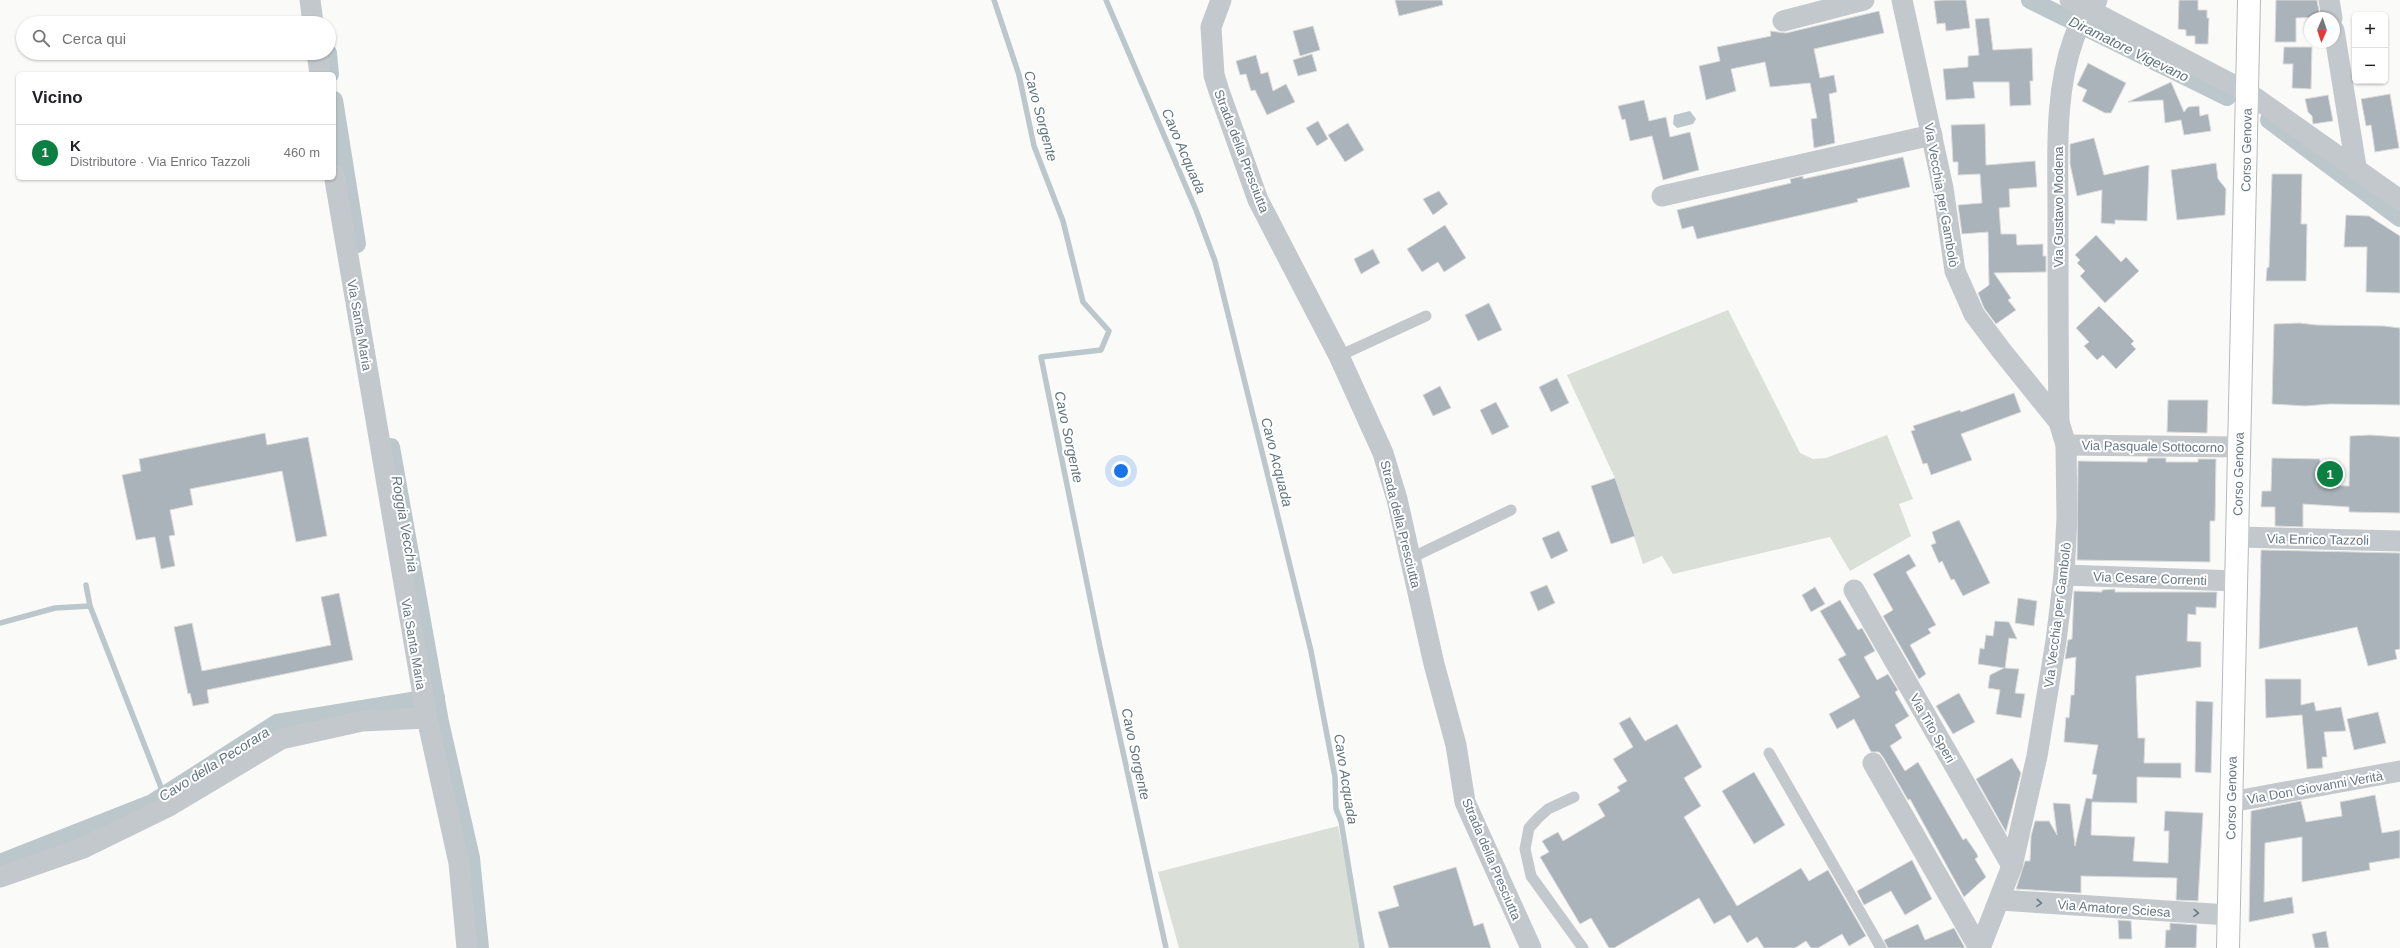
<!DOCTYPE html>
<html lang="it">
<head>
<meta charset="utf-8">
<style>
	:root { --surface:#fff; --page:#f2f2f2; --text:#202124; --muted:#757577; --line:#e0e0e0; --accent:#0b8043 }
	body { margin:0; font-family:Helvetica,sans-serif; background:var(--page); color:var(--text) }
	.controls { position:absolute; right:12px; top:12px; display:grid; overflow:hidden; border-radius:6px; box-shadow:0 1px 3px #0004 }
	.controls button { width:36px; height:36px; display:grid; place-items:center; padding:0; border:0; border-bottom:1px solid var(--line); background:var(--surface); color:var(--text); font:20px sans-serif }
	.compass { position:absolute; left:2304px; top:12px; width:36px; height:36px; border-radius:50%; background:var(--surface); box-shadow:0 1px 3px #0004; rotate:183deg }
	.you { position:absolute; left:1121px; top:471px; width:14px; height:14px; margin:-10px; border:3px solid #fff; border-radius:50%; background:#1a73e8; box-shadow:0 0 0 6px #1a73e833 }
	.badge { display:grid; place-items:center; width:26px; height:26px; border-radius:50%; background:var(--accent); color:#fff; font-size:13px; font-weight:700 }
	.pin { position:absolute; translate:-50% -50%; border:2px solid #fff; box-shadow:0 1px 4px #0006 }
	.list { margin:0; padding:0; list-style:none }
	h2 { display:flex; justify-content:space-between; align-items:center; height:52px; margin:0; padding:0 16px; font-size:17px }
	h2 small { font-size:13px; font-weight:400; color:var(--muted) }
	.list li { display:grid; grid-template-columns:26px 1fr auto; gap:12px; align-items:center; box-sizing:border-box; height:56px; padding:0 16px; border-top:1px solid var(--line) }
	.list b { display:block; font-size:15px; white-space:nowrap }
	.list p { margin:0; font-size:13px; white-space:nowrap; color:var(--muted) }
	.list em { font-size:13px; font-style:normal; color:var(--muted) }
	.icon { flex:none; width:22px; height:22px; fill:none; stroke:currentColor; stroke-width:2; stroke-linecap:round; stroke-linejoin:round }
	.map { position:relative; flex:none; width:2400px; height:948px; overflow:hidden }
	.search { position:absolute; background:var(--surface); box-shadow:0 1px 3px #0004; left:16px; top:16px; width:320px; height:44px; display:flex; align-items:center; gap:10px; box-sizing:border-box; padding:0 14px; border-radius:22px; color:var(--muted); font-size:15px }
	.panel { position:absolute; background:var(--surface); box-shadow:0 1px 3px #0004; left:16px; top:72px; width:320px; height:108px; border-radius:6px }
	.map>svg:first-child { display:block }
	.green { fill:#dadfd7 }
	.water { fill:#bbc7cb }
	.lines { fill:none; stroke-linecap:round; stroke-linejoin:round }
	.stream { stroke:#bbc7cb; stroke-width:5.5 }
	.canal { stroke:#bbc7cb; stroke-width:18 }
	.building { fill:#aab3b9; stroke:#dcdcda }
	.secondary-casing { stroke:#b3babf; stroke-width:24 }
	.service { stroke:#c3c8cc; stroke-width:11 }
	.minor { stroke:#c3c8cc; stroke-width:21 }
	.secondary { stroke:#fff; stroke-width:22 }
	.oneway { stroke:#6a7a87 }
	.labels { text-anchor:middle; stroke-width:4; stroke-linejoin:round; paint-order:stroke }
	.street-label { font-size:13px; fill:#657683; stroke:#fff }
	.water-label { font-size:14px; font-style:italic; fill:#60757c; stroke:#fff }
</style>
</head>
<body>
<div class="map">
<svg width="2400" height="948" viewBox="0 0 2400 948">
	<rect width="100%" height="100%" fill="#fafaf8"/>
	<g class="green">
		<polygon points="1728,310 1800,453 1813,459 1826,458 1887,435 1913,499 1899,504 1911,536 1850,571 1830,537 1673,574 1662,556 1643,564 1615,478 1567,375"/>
		<polygon points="1338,826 1351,887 1359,948 1179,948 1158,872"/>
	</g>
	<polygon class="water" points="1690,111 1696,119 1693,124 1677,128 1673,124 1674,115"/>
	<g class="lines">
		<g class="stream">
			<polyline points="994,0 1019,75 1034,146 1063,221 1083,302 1109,331 1101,350 1041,357 1100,647 1166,948"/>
			<polyline points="1106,0 1196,210 1215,261 1311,651 1335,777 1336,809 1341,821 1362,948"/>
			<polyline points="86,585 90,606 164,795"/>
			<polyline points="0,623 55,608 90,606"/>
		</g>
		<g class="canal">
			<polyline points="2030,0 2227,97"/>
			<polyline points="328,53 330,74"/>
			<polyline points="334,100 357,244"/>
			<polyline points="2269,120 2400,218"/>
			<polyline points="391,447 440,722 471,858 480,948"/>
			<polyline points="0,863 152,803 277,723 436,697"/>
		</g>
	</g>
	<g class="building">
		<polygon points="1395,0 1442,0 1443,5 1399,16"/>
		<polygon points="1943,0 1966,0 1970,28 1946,31 1945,23 1937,24 1934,1"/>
		<polygon points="2179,0 2198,0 2198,10 2207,10 2207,18 2209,18 2208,44 2195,44 2195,36 2186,36 2186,30 2178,29"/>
		<polygon points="2276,0 2317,0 2320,17 2296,18 2296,42 2275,42"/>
		<polygon points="1879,11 1884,33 1814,49 1820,78 1834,75 1837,92 1829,94 1835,143 1814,148 1811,119 1817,118 1810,83 1770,87 1765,62 1731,69 1736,91 1706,100 1699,66 1720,61 1717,47 1771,36 1770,31 1786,33"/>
		<polygon points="1989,18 1993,50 2032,48 2033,81 2030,81 2031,105 2010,106 2009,82 1973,82 1975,98 1946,100 1943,69 1968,67 1968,56 1979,55 1975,19"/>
		<polygon points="1313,26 1320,50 1300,56 1293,31"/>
		<polygon points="2284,47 2312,47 2311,89 2292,88 2293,64 2283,64"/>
		<polygon points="1312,54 1317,71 1298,76 1293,60"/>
		<polygon points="1256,55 1261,74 1268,72 1273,91 1286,84 1295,102 1267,115 1255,90 1251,91 1246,74 1240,75 1236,61"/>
		<polygon points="2088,63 2126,83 2111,113 2105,113 2082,101 2087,90 2077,85"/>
		<polygon points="2171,82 2184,112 2188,107 2199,106 2200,116 2208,114 2211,131 2184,135 2181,120 2165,123 2163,100 2128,102"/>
		<polygon points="2390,94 2399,148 2375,152 2371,125 2366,126 2361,99"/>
		<polygon points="2328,95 2333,121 2313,124 2312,116 2308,112 2305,99"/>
		<polygon points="1644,100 1649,121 1666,117 1670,137 1690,132 1699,170 1663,180 1652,136 1630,141 1625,119 1622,120 1618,106"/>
		<polygon points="1318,121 1328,139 1317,146 1306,128"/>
		<polygon points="1348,123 1364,150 1345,162 1328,135"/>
		<polygon points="1985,124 1986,165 2035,161 2037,187 2009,189 2010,207 1999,208 2001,234 2016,234 2017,245 2043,244 2043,256 2046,256 2046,272 1994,273 2011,298 2008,300 2016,310 1996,324 1984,308 1978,293 1989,285 1988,232 1962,234 1958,205 1982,203 1980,174 1958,175 1958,162 1953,162 1951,125"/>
		<polygon points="2094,138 2104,175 2149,165 2147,221 2115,220 2115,224 2101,223 2102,190 2077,196 2070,164 2070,144"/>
		<polygon points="1903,157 1910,187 1857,199 1858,202 1697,239 1693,226 1682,229 1677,210 1791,183 1790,179 1803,176 1803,179"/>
		<polygon points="2216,163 2218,179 2226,189 2225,215 2177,220 2171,170"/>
		<polygon points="2272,174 2302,174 2301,224 2307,224 2306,281 2266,281 2267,268 2269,267"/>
		<polygon points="1439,191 1448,204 1433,215 1423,199"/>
		<polygon points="2346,215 2369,216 2400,236 2400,293 2366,292 2367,247 2344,247"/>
		<polygon points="1445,225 1466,258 1444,272 1438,262 1422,272 1407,249"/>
		<polygon points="2096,235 2121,262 2126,257 2139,271 2105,303 2080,276 2085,271 2077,263 2080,260 2075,255"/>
		<polygon points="1373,249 1380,263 1361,274 1354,259"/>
		<polygon points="1489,303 1502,330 1478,341 1465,315"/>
		<polygon points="2099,306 2134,341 2131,344 2136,349 2116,369 2103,355 2097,360 2084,346 2089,342 2076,328"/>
		<polygon points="2299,323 2317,325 2384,326 2400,328 2400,405 2330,404 2305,406 2272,404 2274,324"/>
		<polygon points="1557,378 1569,403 1551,412 1539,387"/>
		<polygon points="1440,386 1451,408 1433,416 1423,395"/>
		<polygon points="2014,393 2021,412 1961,434 1972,460 1931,475 1927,463 1923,464 1911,431 1915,430 1913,426 1960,410 1961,412"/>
		<polygon points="2168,400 2208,400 2207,433 2167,432"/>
		<polygon points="1496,402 1509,427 1492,435 1480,410"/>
		<polygon points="265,433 267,445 308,437 327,536 296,542 282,471 190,489 193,505 170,510 175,535 169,536 175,566 161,569 155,537 136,540 122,475 141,471 139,459"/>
		<polygon points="2370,435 2400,437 2400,513 2349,512 2349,507 2303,504 2303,527 2275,526 2275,507 2261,507 2262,491 2271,491 2272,458 2320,459 2320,485 2349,486 2350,436"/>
		<polygon points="2148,458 2166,458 2166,462 2198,462 2198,459 2216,459 2215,521 2210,521 2210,562 2077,560 2078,461 2147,462"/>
		<polygon points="1615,478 1635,536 1611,544 1591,486"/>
		<polygon points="1959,520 1990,583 1963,596 1954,579 1951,580 1942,561 1939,563 1931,545 1936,543 1932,532"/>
		<polygon points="1559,531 1568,551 1551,559 1542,538"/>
		<polygon points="2261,550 2400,553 2400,649 2395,650 2397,659 2368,666 2357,627 2259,649"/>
		<polygon points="1909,554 1916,566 1906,572 1936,625 1928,629 1931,633 1910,645 1926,674 1919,679 1883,616 1893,610 1873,574"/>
		<polygon points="1547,585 1555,603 1538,611 1530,592"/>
		<polygon points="1815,587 1825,604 1811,612 1802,595"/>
		<polygon points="2115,589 2115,592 2217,592 2216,608 2196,607 2196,615 2188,614 2187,641 2201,642 2201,667 2136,676 2138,738 2145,738 2144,763 2181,763 2181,778 2137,777 2137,803 2092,802 2091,835 2135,837 2133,861 2168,863 2169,831 2164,831 2165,811 2203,813 2198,901 2176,900 2177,878 2081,876 2081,893 2016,889 2025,861 2030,861 2031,836 2035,821 2049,821 2057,835 2053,803 2070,804 2075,846 2086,798 2092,799 2097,775 2092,774 2098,745 2064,742 2066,717 2069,718 2071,695 2074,695 2076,657 2065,659 2068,640 2072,639 2074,591 2102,592 2102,590"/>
		<polygon points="339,593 353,660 207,690 209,703 193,706 190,693 188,694 174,627 192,623 202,671 331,645 321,597"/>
		<polygon points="2018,598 2037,601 2034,626 2015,623"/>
		<polygon points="1840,600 1858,630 1862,628 1875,651 1864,657 1877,680 1888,674 1898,690 1895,692 1909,716 1895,725 1902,738 1890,746 1905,771 1918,762 1963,840 1966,838 1977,854 1978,857 1975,859 1986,877 1964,897 1910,799 1908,800 1883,757 1879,752 1871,752 1854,719 1837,729 1829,714 1860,697 1838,659 1846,655 1820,611"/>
		<polygon points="1995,621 2009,622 2017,639 2009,638 2005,668 2019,669 2015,693 2025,694 2021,718 1996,714 2000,690 1988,688 1990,675 2004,668 1978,664 1980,648 1984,649 1986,635 1993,636"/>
		<polygon points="2265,679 2301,679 2301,705 2314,702 2316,711 2341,707 2346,731 2324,732 2327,757 2322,757 2323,768 2307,769 2302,715 2266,718"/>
		<polygon points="1959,693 1975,722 1953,734 1936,706"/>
		<polygon points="2196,701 2213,702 2211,773 2195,772"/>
		<polygon points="2378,712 2386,743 2354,750 2347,719"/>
		<polygon points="1630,717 1645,741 1677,724 1702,767 1684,778 1701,806 1684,817 1737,906 1801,868 1809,881 1828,870 1866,936 1849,946 1842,934 1818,948 1811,948 1806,941 1795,948 1764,948 1757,937 1747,943 1730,915 1714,924 1699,898 1614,948 1609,948 1591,918 1580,924 1540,857 1549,852 1542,841 1558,832 1563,841 1605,816 1598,804 1620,791 1617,787 1627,781 1613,759 1633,747 1619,723"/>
		<polygon points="2012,758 2021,773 2006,832 1976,779"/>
		<polygon points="1754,772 1785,825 1754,844 1722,791"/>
		<polygon points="2375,795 2382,833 2400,830 2400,858 2369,863 2370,870 2302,882 2302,837 2265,843 2264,902 2292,897 2294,913 2249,922 2251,811 2301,801 2306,822 2342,816 2340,802"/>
		<polygon points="1912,860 1932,899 1905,915 1891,891 1864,905 1857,891"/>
		<polygon points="1456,867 1474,926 1483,923 1491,948 1389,948 1378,912 1399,906 1393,886"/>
		<polygon points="2118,920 2131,921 2132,939 2119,939"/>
		<polygon points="2170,923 2197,925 2196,948 2165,948 2166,930 2170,930"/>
		<polygon points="1918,924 1925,940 1954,928 1965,948 1888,948 1884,940"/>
		<polygon points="2326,931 2329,948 2315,948 2312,934"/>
	</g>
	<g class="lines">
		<defs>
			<polyline id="secondary" points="2228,948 2249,0"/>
		</defs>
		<use href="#secondary" class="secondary-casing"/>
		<g class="service">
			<polyline points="1339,356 1426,316"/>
			<polyline points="1411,558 1511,510"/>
			<polyline points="1769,753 1881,948"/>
			<polyline points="1574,797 1548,809 1538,818 1529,828 1525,849 1531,876 1583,948"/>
		</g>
		<g class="minor">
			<polyline points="310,0 313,23"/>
			<polyline points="1221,0 1211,27 1214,75 1219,91 1258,200 1339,356 1383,453 1397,499 1434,664 1456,745 1465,802 1531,948"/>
			<polyline points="1902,0 1943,188 1955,271 1974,314 2001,350 2059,422 2066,445 2067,518 2064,575 2056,641 2037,756 2012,866 1980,948"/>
			<polyline points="2070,0 2247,92 2400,200"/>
			<polyline points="2329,0 2332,18"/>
			<polyline points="1783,21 1864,0"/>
			<polyline points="2334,30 2356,167"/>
			<polyline points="317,53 320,74"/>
			<polyline points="334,174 427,718 459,863 467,948"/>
			<polyline points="1662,196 1932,135"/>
			<path d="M2059 422C2058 352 2058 282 2058 213 2058 155 2054 93 2074 38 2079 23 2090 13 2097 0"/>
			<polyline points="2066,445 2239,447"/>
			<polyline points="2237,537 2400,541"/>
			<polyline points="2064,575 2236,581"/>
			<polyline points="1854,590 2012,866"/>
			<polyline points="1873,763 1979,948"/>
			<polyline points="2231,802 2400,771"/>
			<polyline points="0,877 83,848 169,806 281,739 362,721 427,718"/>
			<polyline points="2000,900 2228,915"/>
		</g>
		<use href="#secondary" class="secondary"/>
	</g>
	<defs><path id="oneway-chevron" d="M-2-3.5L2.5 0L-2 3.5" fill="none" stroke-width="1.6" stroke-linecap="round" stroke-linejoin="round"/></defs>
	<g class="oneway">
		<use href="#oneway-chevron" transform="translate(2039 903) rotate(4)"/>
		<use href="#oneway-chevron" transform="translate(2196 913) rotate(4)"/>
	</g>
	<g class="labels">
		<g class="street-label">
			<text transform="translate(2246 150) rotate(-89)" y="5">Corso Genova</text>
			<text transform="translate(1242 151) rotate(69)" y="5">Strada della Presciutta</text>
			<text transform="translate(1942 195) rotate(80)" y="5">Via Vecchia per Gambolò</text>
			<text transform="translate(2058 207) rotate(-90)" y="5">Via Gustavo Modena</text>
			<text transform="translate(360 325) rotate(80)" y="5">Via Santa Maria</text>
			<text transform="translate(2153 446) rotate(1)" y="5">Via Pasquale Sottocorno</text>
			<text transform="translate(2238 474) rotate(-89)" y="5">Corso Genova</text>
			<text transform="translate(1401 524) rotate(76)" y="5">Strada della Presciutta</text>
			<text transform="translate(2318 539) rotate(1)" y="5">Via Enrico Tazzoli</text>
			<text transform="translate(2150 578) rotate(2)" y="5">Via Cesare Correnti</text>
			<text transform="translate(2057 615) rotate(-83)" y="5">Via Vecchia per Gambolò</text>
			<text transform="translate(414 644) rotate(80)" y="5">Via Santa Maria</text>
			<text transform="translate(1933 728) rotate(60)" y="5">Via Tito Speri</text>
			<text transform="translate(2315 787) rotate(-10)" y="5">Via Don Giovanni Verità</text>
			<text transform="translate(2231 798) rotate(-89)" y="5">Corso Genova</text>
			<text transform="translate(1492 859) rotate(67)" y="5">Strada della Presciutta</text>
			<text transform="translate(2114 908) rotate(4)" y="5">Via Amatore Sciesa</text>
		</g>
		<g class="water-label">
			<text transform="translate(2129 49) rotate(26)" y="5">Diramatore Vigevano</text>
			<text transform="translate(1041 116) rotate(75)" y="5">Cavo Sorgente</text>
			<text transform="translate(1184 151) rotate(67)" y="5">Cavo Acquada</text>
			<text transform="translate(1069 437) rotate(78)" y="5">Cavo Sorgente</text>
			<text transform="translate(1277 462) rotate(76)" y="5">Cavo Acquada</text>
			<text transform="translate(405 524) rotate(80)" y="5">Roggia Vecchia</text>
			<text transform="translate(1136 754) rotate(78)" y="5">Cavo Sorgente</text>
			<text transform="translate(214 764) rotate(-32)" y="5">Cavo della Pecorara</text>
			<text transform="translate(1346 779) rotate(81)" y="5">Cavo Acquada</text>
		</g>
	</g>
</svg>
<div class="controls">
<button>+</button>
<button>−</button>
</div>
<svg class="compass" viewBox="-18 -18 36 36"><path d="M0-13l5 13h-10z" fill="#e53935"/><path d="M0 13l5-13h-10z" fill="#757577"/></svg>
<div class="you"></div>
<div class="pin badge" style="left:2330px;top:474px">1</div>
<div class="search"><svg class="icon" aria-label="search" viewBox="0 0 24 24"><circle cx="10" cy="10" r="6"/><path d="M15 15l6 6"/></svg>Cerca qui</div>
<section class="panel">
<h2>Vicino<small></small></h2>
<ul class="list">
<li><span class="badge">1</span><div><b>K</b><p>Distributore · Via Enrico Tazzoli</p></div><em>460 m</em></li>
</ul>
</section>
</div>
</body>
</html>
